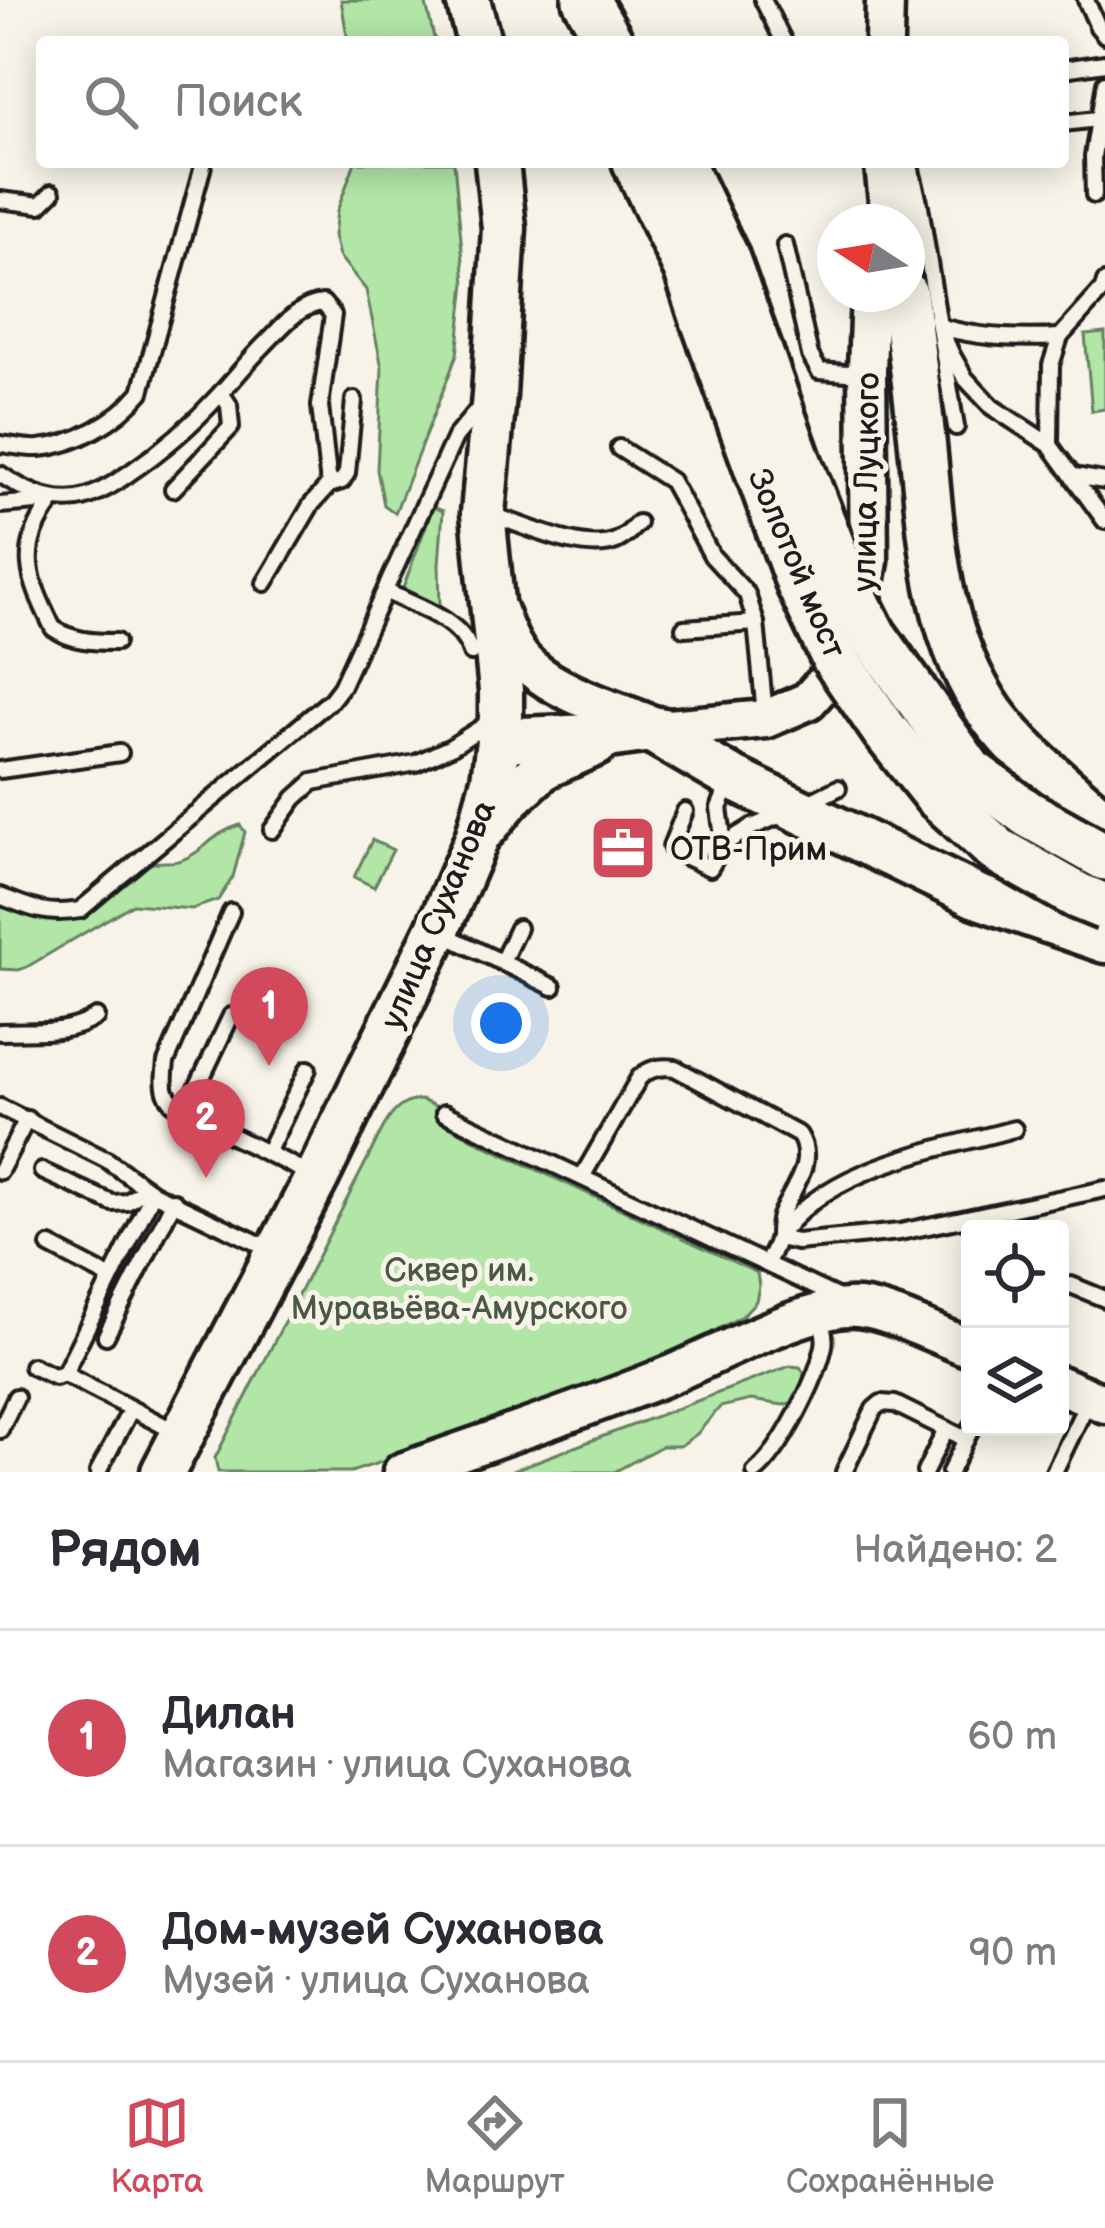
<!DOCTYPE html>
<html lang="ru">
<head>
<meta charset="utf-8">
<style>
	:root { --surface:#fff; --page:#f7f7f7; --text:#2b2b33; --muted:#7c7c81; --line:#e1e1e2; --accent:#d1495b }
	body { margin:0; font-family:"Balsamiq Sans",sans-serif; background:var(--page); color:var(--text) }
	.controls { position:absolute; right:36px; bottom:36px; display:grid; overflow:hidden; border-radius:12px; box-shadow:0 6px 30px #0003 }
	.controls button { width:108px; height:108px; display:grid; place-items:center; padding:0; border:0; border-bottom:3px solid var(--line); background:var(--surface); color:var(--text); font:60px sans-serif }
	.compass { position:absolute; left:817px; top:204px; width:108px; height:108px; border-radius:50%; background:var(--surface); box-shadow:0 6px 30px #0003; rotate:282deg }
	.you { position:absolute; left:501px; top:1023px; width:42px; height:42px; margin:-30px; border:9px solid #fff; border-radius:50%; background:#1a73e8; box-shadow:0 0 0 18px #1a73e833 }
	.badge { display:grid; place-items:center; width:78px; height:78px; border-radius:50%; background:var(--accent); color:#fff; font-size:39px; font-weight:700 }
	.pin { position:absolute; translate:-50% -99px; filter:drop-shadow(0 3px 6px #0008) }
	.pin::after { content:''; position:absolute; top:63px; width:42px; height:36px; background:inherit; clip-path:polygon(0 0,100% 0,50% 100%) }
	.list { margin:0; padding:0; list-style:none }
	h2 { display:flex; justify-content:space-between; align-items:center; height:156px; margin:0; padding:0 48px; font-size:51px }
	h2 small { font-size:39px; font-weight:400; color:var(--muted) }
	.list li { display:grid; grid-template-columns:78px 1fr auto; gap:36px; align-items:center; box-sizing:border-box; height:216px; padding:0 48px; border-top:3px solid var(--line) }
	.list b { display:block; font-size:45px; white-space:nowrap }
	.list p { margin:0; font-size:39px; white-space:nowrap; color:var(--muted) }
	.list em { font-size:39px; font-style:normal; color:var(--muted) }
	.icon { flex:none; width:66px; height:66px; fill:none; stroke:currentColor; stroke-width:2; stroke-linecap:round; stroke-linejoin:round }
	.map { position:relative; flex:none; width:1105px; height:1472px; overflow:hidden }
	.search { position:absolute; background:var(--surface); box-shadow:0 6px 30px #0003; left:36px; right:36px; top:36px; height:132px; display:flex; align-items:center; gap:30px; box-sizing:border-box; padding:0 42px; border-radius:12px; color:var(--muted); font-size:45px }
	.sheet { height:588px; background:var(--surface) }
	nav { display:flex; justify-content:space-around; align-items:center; box-sizing:border-box; height:168px; border-top:3px solid var(--line); background:var(--surface); font-size:33px; color:var(--muted) }
	nav a { display:grid; justify-items:center; gap:6px }
	nav .on { color:var(--accent) }
	.map>svg:first-child { display:block }
	.green { fill:#b1e6a7; stroke:#668162; stroke-width:3 }
	.lines { fill:none; stroke-linecap:round; stroke-linejoin:round }
	.service-casing { stroke:#1c1c1c; stroke-width:22 }
	.secondary-casing { stroke:#1c1c1c; stroke-width:45 }
	.primary-casing { stroke:#1c1c1c; stroke-width:51 }
	.trunk-casing { stroke:#1c1c1c; stroke-width:54 }
	.service { stroke:#f7f3e8; stroke-width:14 }
	.secondary { stroke:#f7f3e8; stroke-width:36 }
	.primary { stroke:#f7f3e8; stroke-width:42 }
	.trunk { stroke:#f7f3e8; stroke-width:45 }
	.trunk-bridge-casing { stroke:#1c1c1c; stroke-width:54; stroke-linecap:butt }
	.trunk-bridge { stroke:#f7f3e8; stroke-width:45 }
	.labels { text-anchor:middle; stroke-width:10; stroke-linejoin:round; paint-order:stroke }
	.street-label { font-size:33px; fill:#1c1c1c; stroke:#f7f3e8 }
	.poi-label { font-size:33px; fill:#1c1c1c; stroke:#f7f3e8; text-anchor:start }
	.park-label { font-size:33px; fill:#495946; stroke:#f7f3e8 }
</style>
</head>
<body>
<div class="map">
<svg width="1105" height="1472" viewBox="0 0 1105 1472">
	<rect width="100%" height="100%" fill="#f7f3e8"/>
	<filter id="ink" filterUnits="userSpaceOnUse"><feTurbulence type="fractalNoise" baseFrequency=".00833" numOctaves="2"/><feDisplacementMap in="SourceGraphic" scale="24" xChannelSelector="R" yChannelSelector="G"/><feConvolveMatrix kernelMatrix="1 2 1 2 8 2 1 2 1" color-interpolation-filters="sRGB"/></filter>
	<g filter="url(#ink)">
		<g class="green">
			<polygon points="341,0 425,0 435,42 348,42"/>
			<polygon points="355,162 454,162 465,283 457,355 395,513 384,505 377,470 382,368 366,290 339,256 334,236 337,211"/>
			<polygon points="1105,333 1105,409 1092,411 1085,335"/>
			<polygon points="433,507 443,511 439,564 440,607 403,588"/>
			<path d="M240 825 245 832 233 877 218 900 192 909 133 904 27 967 19 970 0 969V904C84 940 76 912 140 869 157 857 169 866 184 859 205 851 212 833 240 825Z"/>
			<polygon points="372,840 393,850 374,887 354,877"/>
			<path d="M421 1100 463 1118 457 1130 482 1144 757 1273 759 1286 756 1301 742 1316 659 1361 479 1430 351 1472H218L215 1458 369 1156C381 1133 391 1100 421 1100Z"/>
			<polygon points="790,1366 800,1367 804,1373 801,1389 793,1402 783,1405 751,1400 720,1407 697,1434 680,1446 662,1446 614,1472 508,1472"/>
		</g>
		<g class="lines">
			<defs>
				<g id="service">
					<polyline points="763,0 784,42"/>
					<polyline points="1086,0 1098,27 1105,35"/>
					<polyline points="1063,69 1105,63"/>
					<polyline points="1063,123 1097,119"/>
					<polyline points="909,162 920,206 939,326 952,355 965,378 992,407 1050,445 1105,521"/>
					<polyline points="1094,195 1093,156 1105,83"/>
					<polyline points="0,200 40,205 52,193"/>
					<polyline points="785,245 810,355 819,371 847,373 867,370"/>
					<polyline points="1060,337 1103,289 1105,282"/>
					<path d="M956 427 939 326C975 338 1022 339 1060 337L1051 365 1050 445"/>
					<path d="M0 444C12 445 27 449 39 448 77 445 118 420 141 392L204 162"/>
					<polyline points="619,448 671,481 712,556 747,594 756,623 765,714"/>
					<path d="M0 474C23 490 49 503 78 499 96 496 114 484 128 474 162 451 193 424 220 394 235 378 248 361 264 345 281 328 298 305 323 303L333 315 320 406 329 485 311 505 265 583"/>
					<polyline points="1074,476 1105,481"/>
					<polyline points="329,485 342,481 347,473 354,400"/>
					<polyline points="173,489 231,427 229,405 221,393"/>
					<path d="M54 499C16 549 28 577 53 628 71 641 94 642 116 642"/>
					<polyline points="0,505 49,501"/>
					<path d="M488 514C521 523 583 555 616 541 626 537 631 530 638 523"/>
					<path d="M385 591C414 606 462 619 471 653"/>
					<polyline points="684,628 756,623"/>
					<polyline points="0,770 120,753"/>
					<polyline points="804,805 838,788"/>
					<polyline points="685,811 671,846 673,851 710,868 724,844 719,808 730,782"/>
					<polyline points="272,830 295,798 313,782 416,763 451,747 490,722"/>
					<polyline points="724,844 750,828 783,814"/>
					<path d="M0 896C31 908 46 916 80 910L331 700 341 687 455 437 481 406"/>
					<path d="M231 912 166 1062C163 1088 162 1097 185 1113L314 1176"/>
					<polyline points="441,933 553,987"/>
					<polyline points="502,962 518,928"/>
					<path d="M0 1032C34 1030 66 1036 96 1017"/>
					<polyline points="0,1107 107,1160 153,1193 270,1249"/>
					<polyline points="185,1113 231,1016"/>
					<polyline points="444,1113 843,1300"/>
					<path d="M1014 1129C937 1150 824 1167 778 1238L797 1242 900 1232 1105 1189"/>
					<polyline points="267,1153 308,1069"/>
					<polyline points="0,1171 27,1119"/>
					<polyline points="42,1171 112,1203 127,1202 146,1189"/>
					<path d="M582 1177 639 1078C649 1068 661 1066 675 1068L799 1135C817 1163 791 1190 780 1216 778 1223 778 1229 778 1236 777 1244 771 1254 767 1263"/>
					<polyline points="50,1246 111,1278"/>
					<polyline points="1060,1289 1071,1285 1105,1299"/>
					<polyline points="106,1336 174,1201"/>
					<polyline points="32,1366 55,1377 64,1374 178,1433"/>
					<polyline points="64,1374 153,1193"/>
					<polyline points="0,1430 16,1397"/>
					<polyline points="98,1472 131,1409"/>
					<path d="M755 1472C781 1452 817 1379 824 1346 826 1337 823 1327 820 1318"/>
					<polyline points="844,1472 874,1409 881,1403 895,1404 966,1439"/>
					<polyline points="925,1472 946,1429"/>
					<polyline points="950,1472 972,1427"/>
					<polyline points="1054,1472 1088,1401"/>
				</g>
				<g id="secondary">
					<polyline points="884,42 885,0"/>
					<path d="M497 609C505 629 513 653 530 667 562 695 611 708 650 724"/>
					<polyline points="641,723 669,728 766,719 808,701 841,664 855,638 869,561 867,370 870,294"/>
					<polyline points="1060,1385 1105,1404"/>
					<path d="M402 1472C491 1440 581 1411 669 1375 716 1356 810 1304 858 1308 890 1311 938 1336 970 1348"/>
				</g>
				<g id="primary">
					<polyline points="468,0 479,42"/>
					<polyline points="498,740 615,735 650,730 732,778 976,896 1105,941"/>
					<polyline points="485,828 509,799 544,767 596,744"/>
					<polyline points="163,1472 317,1177 437,931 477,838 493,780 501,718 501,691 483,513 494,395 504,228 497,162"/>
				</g>
				<g id="trunk">
					<polyline points="586,0 610,42"/>
					<polyline points="636,162 687,269 704,320"/>
					<polyline points="680,162 725,256 743,306"/>
					<polyline points="888,162 895,222"/>
					<path d="M904 294C911 346 918 398 923 450 932 542 936 636 992 715 1023 757 1066 789 1105 824"/>
				</g>
			</defs>
			<use href="#service" class="service-casing"/>
			<use href="#secondary" class="secondary-casing"/>
			<use href="#primary" class="primary-casing"/>
			<use href="#trunk" class="trunk-casing"/>
			<use href="#service" class="service"/>
			<use href="#secondary" class="secondary"/>
			<use href="#primary" class="primary"/>
			<use href="#trunk" class="trunk"/>
			<defs>
				<g id="trunk-bridge">
					<polyline points="743,306 797,459 841,571 873,635 970,771 1028,814 1105,857"/>
					<polyline points="704,320 800,585 834,657 885,731 936,795 997,850 1078,896 1105,907"/>
				</g>
			</defs>
			<use href="#trunk-bridge" class="trunk-bridge-casing"/>
			<use href="#trunk-bridge" class="trunk-bridge"/>
		</g>
	</g>
	<defs>
		<symbol id="office-square" viewBox="-11 -11 22 22"><rect x="-9" y="-9" width="18" height="18" rx="4" fill="#d1495b" stroke="#f7f3e8"/><path d="M-6-3h4V-5.5h4V-3h4V5H-6ZM-1-4.5V-3h2v-1.5ZM-6 0V1H6V0Z" fill="#fff"/></symbol>
	</defs>
	<g fill-rule="evenodd">
		<use href="#office-square" x="585" y="810" width="76" height="76"/>
	</g>
	<g class="labels">
		<g class="street-label">
			<text transform="translate(865 482) rotate(-89)" y="12">улица Луцкого</text>
			<text transform="translate(798 563) rotate(67)" y="12">Золотой мост</text>
			<text transform="translate(437 914) rotate(-67)" y="12">улица Суханова</text>
		</g>
		<g class="poi-label">
			<text x="670" y="860">ОТВ-Прим</text>
		</g>
		<g class="park-label">
			<text x="459" y="1281">Сквер им.<tspan x="459" dy="38">Муравьёва-Амурского</tspan></text>
		</g>
	</g>
</svg>
<div class="controls">
<button><svg class="icon" aria-label="locate" viewBox="0 0 24 24"><circle cx="12" cy="12" r="6"/><path d="M12 2v4M12 18v4M2 12h4M18 12h4"/></svg></button>
<button><svg class="icon" aria-label="layers" viewBox="0 0 24 24"><path d="M12 4l9 5-9 5-9-5zM3 14l9 5 9-5"/></svg></button>
</div>
<svg class="compass" viewBox="-18 -18 36 36"><path d="M0-13l5 13h-10z" fill="#e53935"/><path d="M0 13l5-13h-10z" fill="#7c7c81"/></svg>
<div class="you"></div>
<div class="pin badge" style="left:269px;top:1066px">1</div>
<div class="pin badge" style="left:206px;top:1178px">2</div>
<div class="search"><svg class="icon" aria-label="search" viewBox="0 0 24 24"><circle cx="10" cy="10" r="6"/><path d="M15 15l6 6"/></svg>Поиск</div>
</div>
<section class="sheet">
<h2>Рядом<small>Найдено: 2</small></h2>
<ul class="list">
<li><span class="badge">1</span><div><b>Дилан</b><p>Магазин · улица Суханова</p></div><em>60 m</em></li>
<li><span class="badge">2</span><div><b>Дом-музей Суханова</b><p>Музей · улица Суханова</p></div><em>90 m</em></li>
</ul>
</section>
<nav>
<a class="on"><svg class="icon" aria-label="map" viewBox="0 0 24 24"><path d="M3 6l6-2 6 2 6-2v14l-6 2-6-2-6 2zM9 4v14M15 6v14"/></svg>Карта</a>
<a><svg class="icon" aria-label="directions" viewBox="0 0 24 24"><path d="M12 3l9 9-9 9-9-9zM9 14v-3h6M13 9l2 2-2 2"/></svg>Маршрут</a>
<a><svg class="icon" aria-label="saved" viewBox="0 0 24 24"><path d="M7 4h10v16l-5-4-5 4z"/></svg>Сохранённые</a>
</nav>
</body>
</html>
